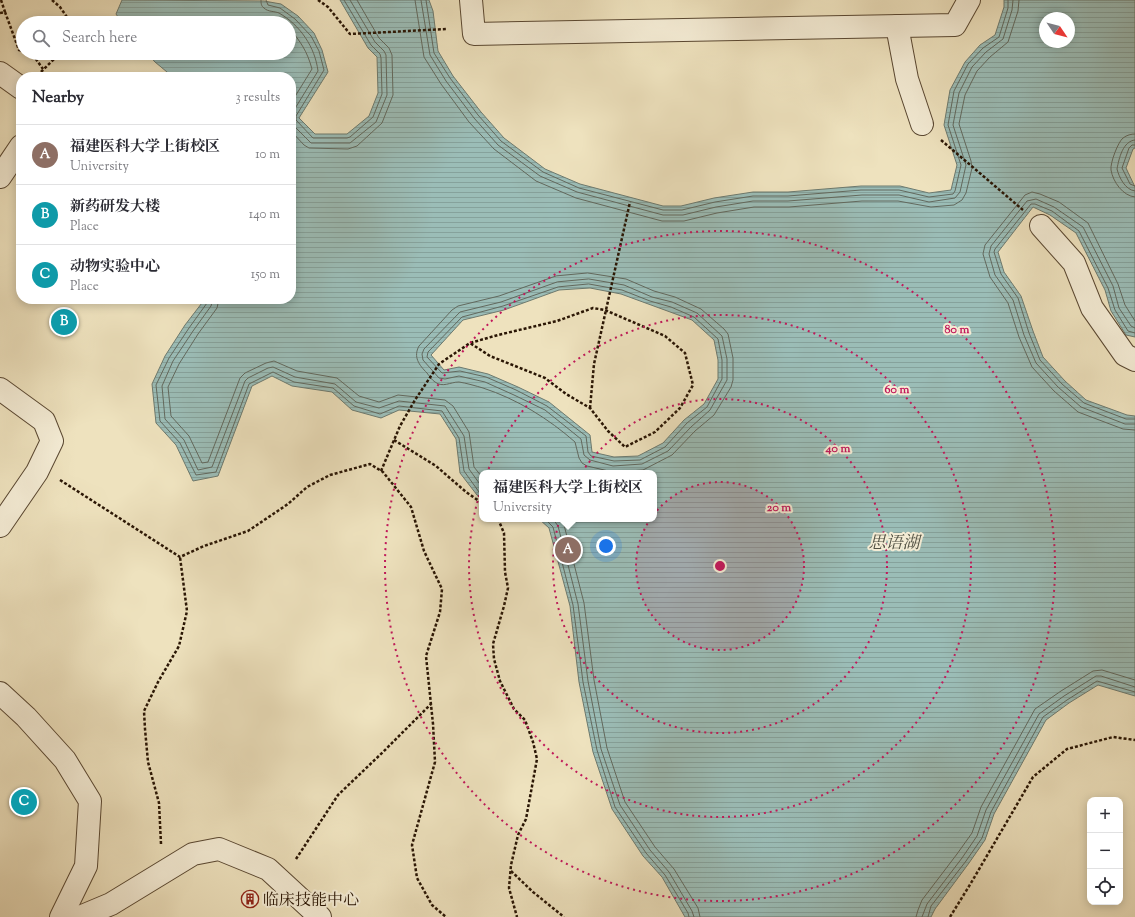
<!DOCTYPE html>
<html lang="en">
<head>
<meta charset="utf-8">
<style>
	:root { --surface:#fff; --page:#f7f7f7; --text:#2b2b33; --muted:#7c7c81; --line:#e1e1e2; --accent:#d93025 }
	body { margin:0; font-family:"Sorts Mill Goudy","Noto Serif SC",serif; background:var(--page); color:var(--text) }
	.controls { position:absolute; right:12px; bottom:12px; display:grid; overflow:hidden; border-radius:8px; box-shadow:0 2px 10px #0003 }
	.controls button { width:36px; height:36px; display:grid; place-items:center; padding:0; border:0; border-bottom:1px solid var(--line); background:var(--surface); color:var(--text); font:20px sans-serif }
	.compass { position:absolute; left:1039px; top:12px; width:36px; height:36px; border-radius:50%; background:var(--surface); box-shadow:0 2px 10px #0003; rotate:125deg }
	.you { position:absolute; left:606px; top:546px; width:14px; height:14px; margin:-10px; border:3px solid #fff; border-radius:50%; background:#1a73e8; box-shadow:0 0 0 6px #1a73e833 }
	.badge { display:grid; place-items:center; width:26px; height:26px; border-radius:50%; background:var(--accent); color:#fff; font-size:13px; font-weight:700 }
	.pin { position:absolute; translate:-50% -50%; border:2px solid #fff; box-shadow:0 1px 4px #0006 }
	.popup { position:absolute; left:479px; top:470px; width:178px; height:52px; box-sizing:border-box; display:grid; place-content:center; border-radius:8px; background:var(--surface); filter:drop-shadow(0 1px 3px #0005); font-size:13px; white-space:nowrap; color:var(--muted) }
	.popup b { font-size:15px; color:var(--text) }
	.popup::after { content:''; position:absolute; left:50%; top:100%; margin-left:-8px; border:8px solid transparent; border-top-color:var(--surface) }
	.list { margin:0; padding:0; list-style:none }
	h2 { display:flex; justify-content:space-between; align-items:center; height:52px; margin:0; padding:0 16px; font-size:17px }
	h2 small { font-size:13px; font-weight:400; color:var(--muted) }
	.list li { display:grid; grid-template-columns:26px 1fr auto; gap:12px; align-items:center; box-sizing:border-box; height:60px; padding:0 16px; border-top:1px solid var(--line) }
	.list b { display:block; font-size:15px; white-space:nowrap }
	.list p { margin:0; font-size:13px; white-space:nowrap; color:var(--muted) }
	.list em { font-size:13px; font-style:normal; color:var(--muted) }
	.icon { flex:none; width:22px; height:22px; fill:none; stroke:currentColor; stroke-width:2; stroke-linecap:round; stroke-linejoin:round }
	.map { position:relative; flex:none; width:1135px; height:917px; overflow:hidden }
	.search { position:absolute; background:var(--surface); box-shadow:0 2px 10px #0003; left:16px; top:16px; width:280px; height:44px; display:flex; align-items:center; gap:10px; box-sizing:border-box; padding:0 14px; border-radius:22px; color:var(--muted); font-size:15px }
	.panel { position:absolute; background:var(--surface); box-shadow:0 2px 10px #0003; left:16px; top:72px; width:280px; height:232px; border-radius:16px }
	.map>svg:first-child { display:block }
	.water { fill:url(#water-rules); stroke:#6d7a6f; fill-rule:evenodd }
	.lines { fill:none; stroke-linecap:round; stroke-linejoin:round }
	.shore { stroke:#62695e; stroke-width:1 }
	.minor-casing { stroke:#5a4832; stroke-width:24 }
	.path { stroke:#291504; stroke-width:2.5; stroke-dasharray:3 2; stroke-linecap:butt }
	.minor { stroke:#f4ecd5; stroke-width:22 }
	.ring { fill:none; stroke:#c2185b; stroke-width:2; stroke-dasharray:2 4 }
	.labels { text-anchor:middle; stroke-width:4; stroke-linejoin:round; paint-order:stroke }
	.poi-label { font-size:16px; fill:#291504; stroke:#f4ecd5; text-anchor:start }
	.water-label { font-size:17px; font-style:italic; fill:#515043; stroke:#f4ecd5 }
	.centre { fill:#c2185b; stroke:#f4ecd5; stroke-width:2 }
	.ring-label { font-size:12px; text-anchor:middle; font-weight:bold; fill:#c2185b; stroke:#f4ecd5; stroke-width:4; stroke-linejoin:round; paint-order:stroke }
</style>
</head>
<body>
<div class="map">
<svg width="1135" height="917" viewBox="0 0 1135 917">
	<defs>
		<pattern id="water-rules" width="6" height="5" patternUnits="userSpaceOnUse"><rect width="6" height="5" fill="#9bbdb7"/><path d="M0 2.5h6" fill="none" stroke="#86a29c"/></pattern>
	</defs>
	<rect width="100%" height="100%" fill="#eee2be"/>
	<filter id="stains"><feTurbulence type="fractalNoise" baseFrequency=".005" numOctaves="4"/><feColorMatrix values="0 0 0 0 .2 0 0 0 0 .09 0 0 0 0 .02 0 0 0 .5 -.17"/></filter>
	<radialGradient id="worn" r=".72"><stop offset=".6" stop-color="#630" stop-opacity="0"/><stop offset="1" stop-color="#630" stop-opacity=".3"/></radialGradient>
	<path class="water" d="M122 0 264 1 281 4 298 16 314 33 322 50 328 72 299 118 315 134H347L369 116 378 93 377 57 368 48 340 0H429L433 11 438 51 453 76 481 112 504 138 545 169 580 184 663 206H681L714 198 753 192H788L861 186H900L929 193 951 190 957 165 944 125 950 90 965 62 980 45 995 35 1004 7V0H1135V148L1133 149 1126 168 1135 187V337L1126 335 1111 311 1105 290 1076 233 1050 215 1033 207 998 252 1004 272 1021 296 1033 331 1043 357 1065 381 1086 400 1127 415 1135 416V696L1098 685 1069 703 1046 720 994 814 985 840 969 863 935 909 931 917H685L662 877 643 856 612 809 593 752 579 682 570 606 549 528 539 519H654V473H482V498L477 495 460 473 456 439 440 414 399 410 381 418 352 410 332 392 292 386 272 376 252 386 218 476 193 481 176 445 156 423 152 384 165 356 185 325 205 299H291V77H173L155 62 147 53H289V23H122L116 14ZM1045 18H1069V42H1045ZM590 288 621 294 692 320 714 340 718 360V379L704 404 684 420 663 443 638 456 614 457 592 452 590 435 549 402 518 387 488 374 459 367 444 370 431 355 463 320 504 310 559 290Z"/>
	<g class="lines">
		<g class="shore">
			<path d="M261 0C261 3 261 6 264 8 268 12 274 11 279 13 300 25 315 47 318 71L291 115"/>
			<polyline points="266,0 268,5 280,8 295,19 311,36 319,51 324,70 296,116 296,120 313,138 347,138 350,137 373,117 382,94 381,58 380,54 371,45 344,0"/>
			<polyline points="415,0 424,57 441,84 469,122 494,149 536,181 576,198 662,221 684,221 717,213 754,207 789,207 862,201 898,201 931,207 954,205 962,200 966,193 972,168 971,161 959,124 965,95 977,71 990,57 1008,42 1018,11 1019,0"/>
			<polyline points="421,0 430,55 446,81 474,118 498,145 540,176 577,192 663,215 683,215 716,207 753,201 788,201 862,195 899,195 929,202 955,198 960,192 966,165 953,125 959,93 972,67 986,52 1003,39 1012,10 1013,0"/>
			<polyline points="426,0 434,53 450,78 478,115 501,141 543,172 579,188 663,210 682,210 715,202 753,196 788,196 861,190 899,190 929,197 953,194 955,191 961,165 948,125 954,91 968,64 983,48 999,37 1008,8 1008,0"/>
			<path d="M289 28C301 42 307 51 312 69L291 103"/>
			<polyline points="291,121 293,125 311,143 350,143 376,122 387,95 386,55 384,51 375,42 350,0"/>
			<polyline points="291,131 304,145 309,148 348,149 357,146 382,123 393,95 392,55 389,48 379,38 357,0"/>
			<path d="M1135 134C1131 134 1127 135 1123 138 1118 142 1110 163 1111 170 1113 182 1123 196 1135 197"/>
			<path d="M1135 140C1123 141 1119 158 1117 169 1119 177 1125 190 1135 191"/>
			<polyline points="1135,145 1132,145 1129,148 1122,168 1130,184 1135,186"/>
			<path d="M588 273 626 279 654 291 675 297 701 309 724 329 728 334 733 358V380L731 387 714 415 695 431 672 455 643 470 613 472 587 466 582 463 579 458 575 442C549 419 517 399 483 388 476 386 466 383 459 382 450 382 443 388 435 382 432 380 429 376 427 373 419 365 413 357 419 346L452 310 458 306 499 296 556 276Z"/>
			<polygon points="589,279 624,285 652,297 672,302 697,313 722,336 727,359 727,380 710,410 691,427 668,451 642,464 613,466 590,460 584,455 581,439 545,410 514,395 485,382 459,376 445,379 439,378 423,360 422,354 424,349 460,312 501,302 557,282"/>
			<polygon points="589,284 622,290 650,301 671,307 694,317 718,339 722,360 722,379 707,407 687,423 665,447 640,460 614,461 591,456 588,452 586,436 547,406 516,390 486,377 460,371 442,373 427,357 428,352 462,317 503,306 558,287"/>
			<polyline points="208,299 207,303 189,328 169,358 156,385 160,421 180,443 196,475 216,472 249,384 273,372 294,382 333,388 354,406 380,414 399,406 442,411 459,438 464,471 479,492 482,494"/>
			<polyline points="213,299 211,306 193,331 173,361 162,386 165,419 184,440 198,470 212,467 245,381 248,378 268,368 273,367 295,377 335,384 356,402 379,408 399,401 445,406 464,436 469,469 482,487"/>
			<polyline points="219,299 217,308 198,334 179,364 168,387 171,416 189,436 202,463 208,462 240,378 245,373 266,363 274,361 297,371 337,378 359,396 379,402 398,395 445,400 453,406 469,432 474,467 482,477"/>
			<polyline points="1135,321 1125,305 1118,284 1088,223 1059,202 1040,194 1032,192 1025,195 985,245 983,254 990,277 1008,303 1019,337 1032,367 1054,391 1078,412 1123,429 1135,430"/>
			<polyline points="1135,328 1131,326 1119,308 1113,286 1083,227 1054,207 1036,199 1027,201 991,246 989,254 995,275 1013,300 1024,335 1036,363 1058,387 1081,407 1125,424 1135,424"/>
			<polyline points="1135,333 1128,331 1115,310 1108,288 1079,231 1052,211 1035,204 1031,204 995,249 994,252 1001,274 1018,298 1029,333 1040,360 1062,384 1084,403 1126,419 1135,419"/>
			<polyline points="545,519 553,527 573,605 583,682 597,750 615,807 646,853 665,875 688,913 689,917"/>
			<polyline points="553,519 558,526 578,604 588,681 601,749 620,805 650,850 669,872 692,911 694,917"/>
			<polyline points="561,519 564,525 584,603 594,680 607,748 625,802 655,847 674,869 698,908 700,917"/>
			<polyline points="916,917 918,910 922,900 957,854 972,833 981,807 1035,709 1061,691 1093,671 1102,670 1135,680"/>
			<polyline points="922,917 927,904 962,858 977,836 986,810 1039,714 1064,696 1096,676 1101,676 1135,687"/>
			<polyline points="928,917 931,906 966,861 982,838 991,812 1043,717 1067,700 1097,681 1135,692"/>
		</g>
		<defs>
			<g id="minor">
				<polyline points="471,0 474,34 955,25 969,0"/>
				<polyline points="897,26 907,79 922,124"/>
				<polyline points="0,73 21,88"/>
				<polyline points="0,177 21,146"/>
				<polyline points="1041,226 1074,263 1092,308 1125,355 1135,360"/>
				<polyline points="0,389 44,421 52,441 37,472 0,526"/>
				<polyline points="0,693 26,717 65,760 90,801 86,866 61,917"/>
				<polyline points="80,917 111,904 193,854 219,849 268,869 320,917"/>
			</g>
		</defs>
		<use href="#minor" class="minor-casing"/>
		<g class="path">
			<polyline points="1,0 5,12"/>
			<polyline points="52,0 60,7 71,23"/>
			<polyline points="318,0 328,7 350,34 447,29"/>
			<polyline points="0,13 5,12 19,50 23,51"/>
			<polyline points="28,53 33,55 43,69"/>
			<polyline points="41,72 60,53"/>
			<polyline points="941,140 1023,210"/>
			<polyline points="590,408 594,364 630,202"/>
			<polyline points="394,440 436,466 466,492 482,503"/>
			<polyline points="381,471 400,426 415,400 439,364 470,343 498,335 557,321 593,308 605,310 665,336 685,353 693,385 680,408 655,432 625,447 608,431 590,408 566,394 545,378 490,356 470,343"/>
			<polyline points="60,480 180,557 204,546 248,531 288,504 307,487 330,475 370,464 383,472 411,507 424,551 442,589 440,612 426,656 433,724 435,762 412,845 417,878 432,905 446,917"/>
			<polyline points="498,519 504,533 505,572 508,588 504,606 493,644 494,659 500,681 514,709 525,720 533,742 537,759 526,819 518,835 511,865 509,888 517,917"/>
			<polyline points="161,844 159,803 148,762 145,729 144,711 158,682 179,646 187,611 180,557"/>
			<polyline points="296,859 338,795 383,752 431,704"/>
			<polyline points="511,871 533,892 564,917"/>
			<polyline points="950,917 971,883 1033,777 1067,749 1113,737 1135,740"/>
		</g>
		<use href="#minor" class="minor"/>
	</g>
	<circle cx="720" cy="566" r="84" fill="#c2185b" fill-opacity=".12"/>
	<g class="ring">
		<circle cx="720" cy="566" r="84"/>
		<circle cx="720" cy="566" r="167"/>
		<circle cx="720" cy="566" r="251"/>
		<circle cx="720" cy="566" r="335"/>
	</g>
	<defs>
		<symbol id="building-ring" viewBox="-11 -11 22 22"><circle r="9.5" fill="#f4ecd5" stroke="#8f2418" stroke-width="1.5"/><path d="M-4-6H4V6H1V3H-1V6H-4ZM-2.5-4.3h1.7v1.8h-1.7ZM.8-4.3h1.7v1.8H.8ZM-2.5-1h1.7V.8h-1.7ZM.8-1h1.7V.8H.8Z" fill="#8f2418"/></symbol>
	</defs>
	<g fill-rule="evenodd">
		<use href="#building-ring" x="240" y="889" width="20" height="20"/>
	</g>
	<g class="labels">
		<g class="poi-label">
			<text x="263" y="905">临床技能中心</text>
		</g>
		<g class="water-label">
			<text x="894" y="548">思语湖</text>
		</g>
	</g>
	<circle cx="720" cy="566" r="6" class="centre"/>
	<g class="ring-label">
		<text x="957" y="333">80 m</text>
		<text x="897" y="393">60 m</text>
		<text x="838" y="452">40 m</text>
		<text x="779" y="511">20 m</text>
	</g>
	<rect width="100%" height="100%" filter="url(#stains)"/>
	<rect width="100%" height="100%" fill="url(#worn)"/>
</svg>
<div class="controls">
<button>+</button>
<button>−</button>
<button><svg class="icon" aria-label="locate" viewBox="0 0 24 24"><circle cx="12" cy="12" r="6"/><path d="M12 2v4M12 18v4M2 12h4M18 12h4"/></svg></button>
</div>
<svg class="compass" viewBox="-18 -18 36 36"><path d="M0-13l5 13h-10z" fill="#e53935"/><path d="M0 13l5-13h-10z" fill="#7c7c81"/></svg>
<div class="you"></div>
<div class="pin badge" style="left:568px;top:550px;background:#8d6e63">A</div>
<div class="popup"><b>福建医科大学上街校区</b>University</div>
<div class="pin badge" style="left:64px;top:322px;background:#0f9aa8">B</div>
<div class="pin badge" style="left:24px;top:802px;background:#0f9aa8">C</div>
<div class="search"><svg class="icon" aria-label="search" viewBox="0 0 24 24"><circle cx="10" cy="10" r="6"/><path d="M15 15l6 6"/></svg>Search here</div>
<section class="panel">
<h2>Nearby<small>3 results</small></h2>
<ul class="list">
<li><span class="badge" style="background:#8d6e63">A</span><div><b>福建医科大学上街校区</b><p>University</p></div><em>10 m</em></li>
<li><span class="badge" style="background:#0f9aa8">B</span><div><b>新药研发大楼</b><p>Place</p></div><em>140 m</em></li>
<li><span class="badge" style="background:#0f9aa8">C</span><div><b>动物实验中心</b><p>Place</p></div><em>150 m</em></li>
</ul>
</section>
</div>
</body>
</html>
